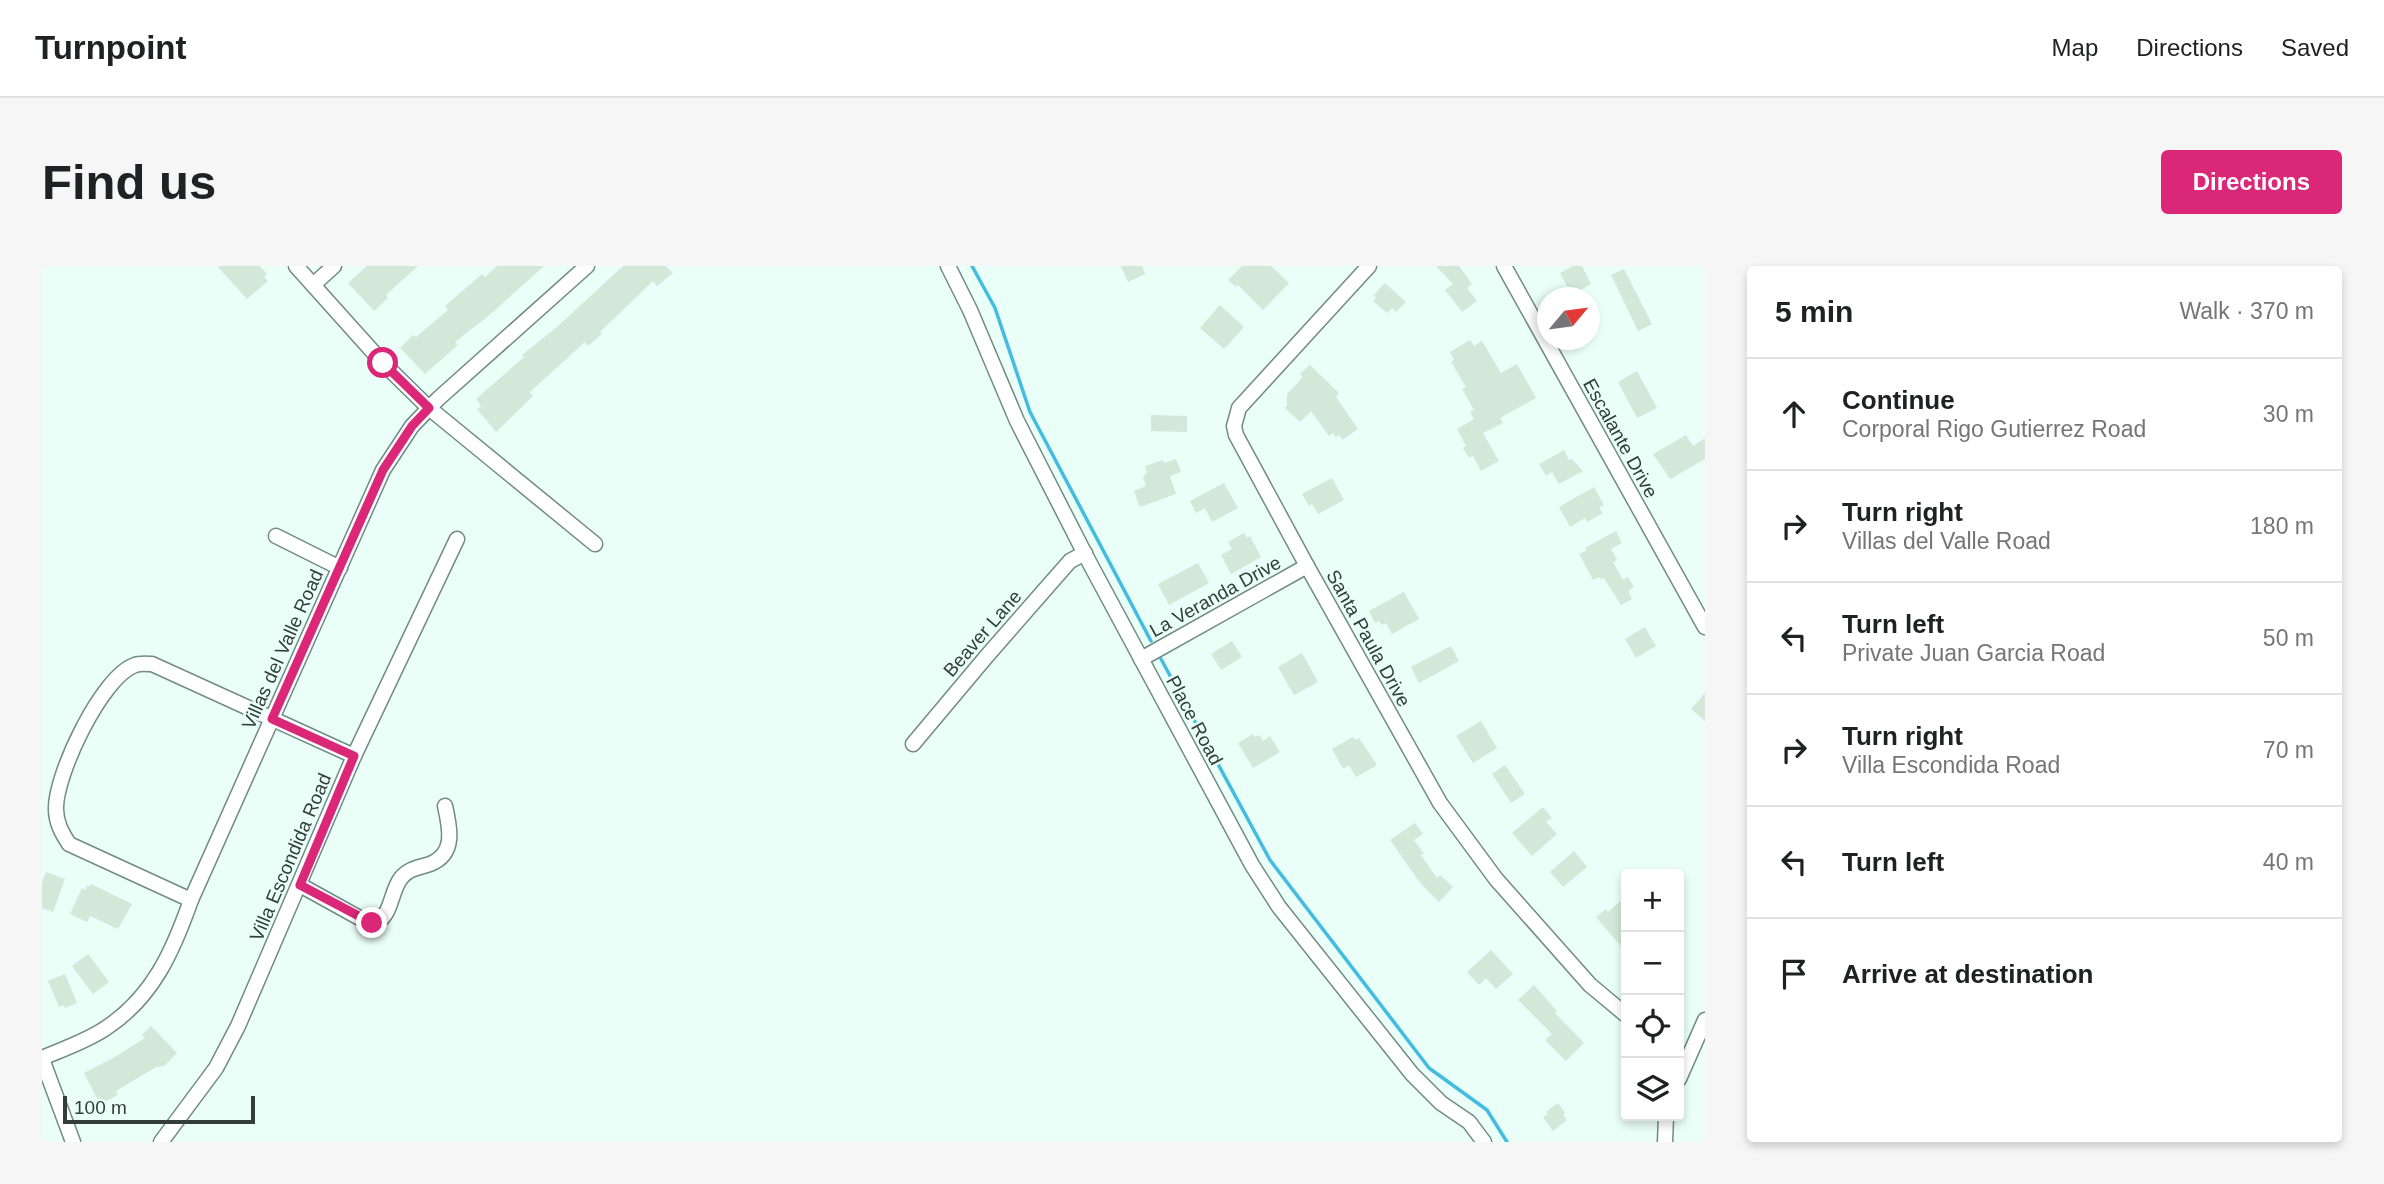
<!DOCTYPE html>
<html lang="en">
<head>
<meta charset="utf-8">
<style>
	:root { --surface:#fff; --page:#f6f6f6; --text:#202124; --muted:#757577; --line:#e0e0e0; --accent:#db2777 }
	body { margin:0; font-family:Arial,sans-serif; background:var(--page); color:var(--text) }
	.controls { position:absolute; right:21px; bottom:21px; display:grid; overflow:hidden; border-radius:7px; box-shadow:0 4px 10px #0003 }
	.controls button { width:63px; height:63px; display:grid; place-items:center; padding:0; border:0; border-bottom:2px solid var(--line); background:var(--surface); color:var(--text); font:35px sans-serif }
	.compass { position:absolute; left:1495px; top:21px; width:63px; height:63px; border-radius:50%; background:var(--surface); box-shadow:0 4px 10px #0003; rotate:61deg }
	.scale { position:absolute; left:21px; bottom:18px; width:192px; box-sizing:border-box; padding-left:7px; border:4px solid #333e3b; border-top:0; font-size:19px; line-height:24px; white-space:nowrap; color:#333e3b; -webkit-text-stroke:5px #e9fff8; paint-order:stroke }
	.stop { position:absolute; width:21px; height:21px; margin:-16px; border:5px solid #db2777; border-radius:50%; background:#fff }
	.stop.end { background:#db2777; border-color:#fff; box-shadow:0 2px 7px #0008 }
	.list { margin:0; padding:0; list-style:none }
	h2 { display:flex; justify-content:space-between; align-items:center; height:91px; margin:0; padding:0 28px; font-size:30px }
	h2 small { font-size:23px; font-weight:400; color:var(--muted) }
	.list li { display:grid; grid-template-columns:46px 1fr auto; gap:21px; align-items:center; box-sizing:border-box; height:112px; padding:0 28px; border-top:2px solid var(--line) }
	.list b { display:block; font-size:26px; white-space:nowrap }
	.list p { margin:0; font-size:23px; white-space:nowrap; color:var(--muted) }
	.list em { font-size:23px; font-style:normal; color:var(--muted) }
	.icon { flex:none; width:38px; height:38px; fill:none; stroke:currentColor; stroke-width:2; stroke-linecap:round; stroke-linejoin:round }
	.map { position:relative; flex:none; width:1663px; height:876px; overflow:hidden; border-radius:7px }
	header { display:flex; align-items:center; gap:42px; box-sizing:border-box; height:98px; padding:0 35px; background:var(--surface); border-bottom:2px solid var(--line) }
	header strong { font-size:33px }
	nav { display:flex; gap:38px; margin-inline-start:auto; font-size:24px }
	.intro { display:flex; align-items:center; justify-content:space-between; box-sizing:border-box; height:168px; padding:0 42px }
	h1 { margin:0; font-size:49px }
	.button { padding:18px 32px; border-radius:7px; background:var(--accent); color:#fff; font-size:24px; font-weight:700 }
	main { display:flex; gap:42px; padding:0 42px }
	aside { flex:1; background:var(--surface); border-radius:7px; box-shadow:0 4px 10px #0003 }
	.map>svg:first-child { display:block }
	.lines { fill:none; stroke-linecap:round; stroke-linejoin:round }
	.stream { stroke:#43bce1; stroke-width:3.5 }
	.building { fill:#d3e8d8 }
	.minor-casing { stroke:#728b84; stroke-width:17 }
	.minor { stroke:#fff; stroke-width:14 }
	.route { stroke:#db2777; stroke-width:9 }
	.labels { text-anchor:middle; stroke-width:5; stroke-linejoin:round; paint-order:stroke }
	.street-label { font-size:19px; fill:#333e3b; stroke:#e9fff8 }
</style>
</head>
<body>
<header>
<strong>Turnpoint</strong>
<nav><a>Map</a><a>Directions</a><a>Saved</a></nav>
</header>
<div class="intro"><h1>Find us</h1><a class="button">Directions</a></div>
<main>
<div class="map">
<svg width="1663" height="876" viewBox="0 0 1663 876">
	<rect width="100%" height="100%" fill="#e9fff8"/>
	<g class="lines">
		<g class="stream">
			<polyline points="930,0 953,42 988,146 1109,375"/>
			<polyline points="1119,393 1228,594 1387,802 1445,844 1465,876"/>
		</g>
	</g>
	<g class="building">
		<polygon points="175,0 218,0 225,8 222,11 226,15 205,33"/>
		<polygon points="325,0 376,0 344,29 346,32 332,45 306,17"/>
		<polygon points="455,0 502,0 450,47 413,76 416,79 383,108 358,82 371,69 374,71 406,44 403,40 440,8 443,11"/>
		<polygon points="581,0 624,0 631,7 615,20 611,15 558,66 560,68 546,80 543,76 488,126 491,130 454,166 435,143 439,140 434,133 482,91 480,89 515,61"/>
		<polygon points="1079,0 1100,0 1103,8 1086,16"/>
		<polygon points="1200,0 1229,0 1247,17 1221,44 1196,19 1194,21 1186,14"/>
		<polygon points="1394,0 1417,0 1430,18 1425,22 1435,35 1420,46 1403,24 1411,18"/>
		<polygon points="1531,0 1540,0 1549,18 1533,27 1529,20 1526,22 1518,7"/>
		<polygon points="1582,3 1610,58 1596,65 1569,9"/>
		<polygon points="1343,17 1364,36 1354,46 1350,42 1345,47 1331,35 1334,32 1332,29"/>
		<polygon points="1178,39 1202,61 1182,83 1158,62"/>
		<polygon points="1428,74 1432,80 1440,75 1459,107 1475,98 1494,132 1458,152 1461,157 1441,167 1457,195 1439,205 1431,190 1427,192 1421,182 1424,180 1415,163 1432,153 1428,146 1432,144 1420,123 1424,121 1409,96 1412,94 1408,86"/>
		<polygon points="1268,99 1297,127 1294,131 1316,163 1300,174 1297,169 1294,172 1291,167 1287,170 1269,145 1258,156 1243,142 1245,139 1245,128 1261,111 1258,108"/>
		<polygon points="1595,105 1615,142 1595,152 1576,116"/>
		<polygon points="1109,149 1145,150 1145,166 1109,165"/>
		<polygon points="1644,169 1651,180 1663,172 1663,193 1628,213 1611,188"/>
		<polygon points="1522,184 1527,194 1530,193 1541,205 1517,218 1510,206 1504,210 1497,198"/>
		<polygon points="1134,193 1139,206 1128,210 1134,228 1098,241 1092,225 1104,220 1101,212 1105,206 1103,200 1121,194 1122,197"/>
		<polygon points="1290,212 1302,234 1276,248 1270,238 1267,240 1260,228"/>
		<polygon points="1182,217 1196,242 1170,256 1163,242 1154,247 1148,235"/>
		<polygon points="1552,221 1562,239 1557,242 1561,247 1545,256 1543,252 1528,261 1517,241"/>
		<polygon points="1574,265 1580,277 1569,283 1575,294 1571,296 1581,314 1586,311 1592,321 1586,325 1590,333 1579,339 1562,312 1559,314 1558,311 1551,314 1537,288 1545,284 1543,282"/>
		<polygon points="1202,267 1205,272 1208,270 1219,291 1189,308 1179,289 1190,283 1186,276"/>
		<polygon points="1156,297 1167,317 1127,339 1116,318"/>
		<polygon points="1362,326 1377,353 1350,368 1344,357 1340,359 1337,355 1333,357 1327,345"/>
		<polygon points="1603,361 1614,380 1594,392 1583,373"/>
		<polygon points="1190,375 1200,391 1179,404 1169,388"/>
		<polygon points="1409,380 1417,395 1377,417 1369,401"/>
		<polygon points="1260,387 1276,416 1252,429 1236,401"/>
		<polygon points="1663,427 1663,455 1649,443"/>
		<polygon points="1439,455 1455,482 1431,497 1414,470"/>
		<polygon points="1211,468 1213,471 1217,469 1221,475 1228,470 1238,486 1211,502 1196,477"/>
		<polygon points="1311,471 1313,474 1317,472 1335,499 1314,511 1307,499 1301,503 1290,483"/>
		<polygon points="1463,499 1483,528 1469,537 1450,508"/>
		<polygon points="1501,541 1510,552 1504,556 1515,568 1490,590 1470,567"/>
		<polygon points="1373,557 1381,568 1372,574 1382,588 1379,589 1395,612 1398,609 1411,621 1397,636 1379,618 1348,574"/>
		<polygon points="1532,585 1545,601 1521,621 1508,606"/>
		<polygon points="4,606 23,613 11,646 0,642 0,616"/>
		<polygon points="49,618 90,638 76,663 48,650 45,656 28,648 40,622 43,624 45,619 48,620"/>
		<polygon points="1584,630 1584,686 1554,651 1564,643 1566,646"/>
		<polygon points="1449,684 1471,708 1454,723 1444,712 1437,719 1425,706"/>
		<polygon points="46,688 67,716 51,728 30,700"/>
		<polygon points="23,708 35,737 23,742 22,739 17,741 6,715"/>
		<polygon points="1492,719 1515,745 1513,747 1542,777 1524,795 1503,774 1510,768 1476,734"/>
		<polygon points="109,760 135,787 122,800 114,801 74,825 76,829 58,838 42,807 73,791 103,772 100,769"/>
		<polygon points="1516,837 1523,847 1521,849 1525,854 1511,865 1501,851 1506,848 1504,846"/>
	</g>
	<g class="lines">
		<defs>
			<g id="minor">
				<polyline points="254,0 341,97 387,142 553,278"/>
				<polyline points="906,0 928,44 975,155 1046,294 1210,599 1237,641 1370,808 1399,837 1427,856 1442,876"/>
				<polyline points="1327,0 1197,142 1192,160 1194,169 1265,300 1398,537 1454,613 1548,719 1584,749"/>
				<polyline points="1462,0 1663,361"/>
				<polyline points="271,19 292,0"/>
				<polyline points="234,270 298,302"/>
				<polyline points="1099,393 1265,300"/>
				<polyline points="871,478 944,391 1028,295 1043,287"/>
				<path d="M258 619 323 655 336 656C350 646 349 625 359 612 367 602 377 602 388 598 414 588 408 562 403 540"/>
				<path d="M149 634 27 578C20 567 14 557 14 543 13 509 60 410 93 399 98 397 105 398 110 398L312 490"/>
				<path d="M0 792C21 783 45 775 64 762 111 731 131 685 149 634L341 204 370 160 396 133 545 0"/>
				<polyline points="0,793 31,876"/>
				<polyline points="1637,813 1663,754"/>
				<polyline points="119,876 174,802 196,760 312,490 415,273"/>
				<polyline points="1623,876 1624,850"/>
			</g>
		</defs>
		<use href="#minor" class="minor-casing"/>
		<use href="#minor" class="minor"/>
	</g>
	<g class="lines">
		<polyline class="route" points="330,657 258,619 312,490 230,453 341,204 370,160 387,142 341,97"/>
	</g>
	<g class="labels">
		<g class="street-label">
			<text transform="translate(1579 172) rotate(61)" y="7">Escalante Drive</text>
			<text transform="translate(1173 330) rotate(-29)" y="7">La Veranda Drive</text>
			<text transform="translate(940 367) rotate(-49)" y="7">Beaver Lane</text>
			<text transform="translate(1327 372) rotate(61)" y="7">Santa Paula Drive</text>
			<text transform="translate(240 383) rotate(-66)" y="7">Villas del Valle Road</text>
			<text transform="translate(1153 454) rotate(62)" y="7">Place Road</text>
			<text transform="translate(248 591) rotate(-67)" y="7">Villa Escondida Road</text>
		</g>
	</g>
</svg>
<div class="controls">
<button>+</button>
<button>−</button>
<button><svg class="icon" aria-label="locate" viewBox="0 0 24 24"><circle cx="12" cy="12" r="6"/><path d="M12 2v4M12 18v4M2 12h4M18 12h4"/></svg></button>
<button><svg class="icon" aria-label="layers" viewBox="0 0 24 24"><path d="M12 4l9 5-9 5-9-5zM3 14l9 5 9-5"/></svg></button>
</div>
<svg class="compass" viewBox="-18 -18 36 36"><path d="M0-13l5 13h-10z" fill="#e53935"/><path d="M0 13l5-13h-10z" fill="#757577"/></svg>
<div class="scale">100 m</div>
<div class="stop" style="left:341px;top:97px"></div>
<div class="stop end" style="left:330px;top:657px"></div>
</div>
<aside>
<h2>5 min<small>Walk · 370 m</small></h2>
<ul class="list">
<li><svg class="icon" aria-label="ahead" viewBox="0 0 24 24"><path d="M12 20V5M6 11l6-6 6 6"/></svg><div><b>Continue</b><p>Corporal Rigo Gutierrez Road</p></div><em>30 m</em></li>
<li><svg class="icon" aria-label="right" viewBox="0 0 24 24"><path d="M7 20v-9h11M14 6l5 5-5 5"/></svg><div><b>Turn right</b><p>Villas del Valle Road</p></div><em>180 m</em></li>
<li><svg class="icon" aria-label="left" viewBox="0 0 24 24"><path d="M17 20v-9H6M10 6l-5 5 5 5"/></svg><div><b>Turn left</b><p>Private Juan Garcia Road</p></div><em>50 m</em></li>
<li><svg class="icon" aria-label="right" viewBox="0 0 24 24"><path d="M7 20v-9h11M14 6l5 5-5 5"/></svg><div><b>Turn right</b><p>Villa Escondida Road</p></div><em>70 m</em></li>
<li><svg class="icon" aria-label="left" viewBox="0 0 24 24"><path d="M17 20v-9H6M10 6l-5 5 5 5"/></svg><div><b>Turn left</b></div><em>40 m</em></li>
<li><svg class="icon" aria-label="arrive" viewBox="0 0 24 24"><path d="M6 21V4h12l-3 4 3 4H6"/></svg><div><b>Arrive at destination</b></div></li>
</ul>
</aside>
</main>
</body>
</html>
